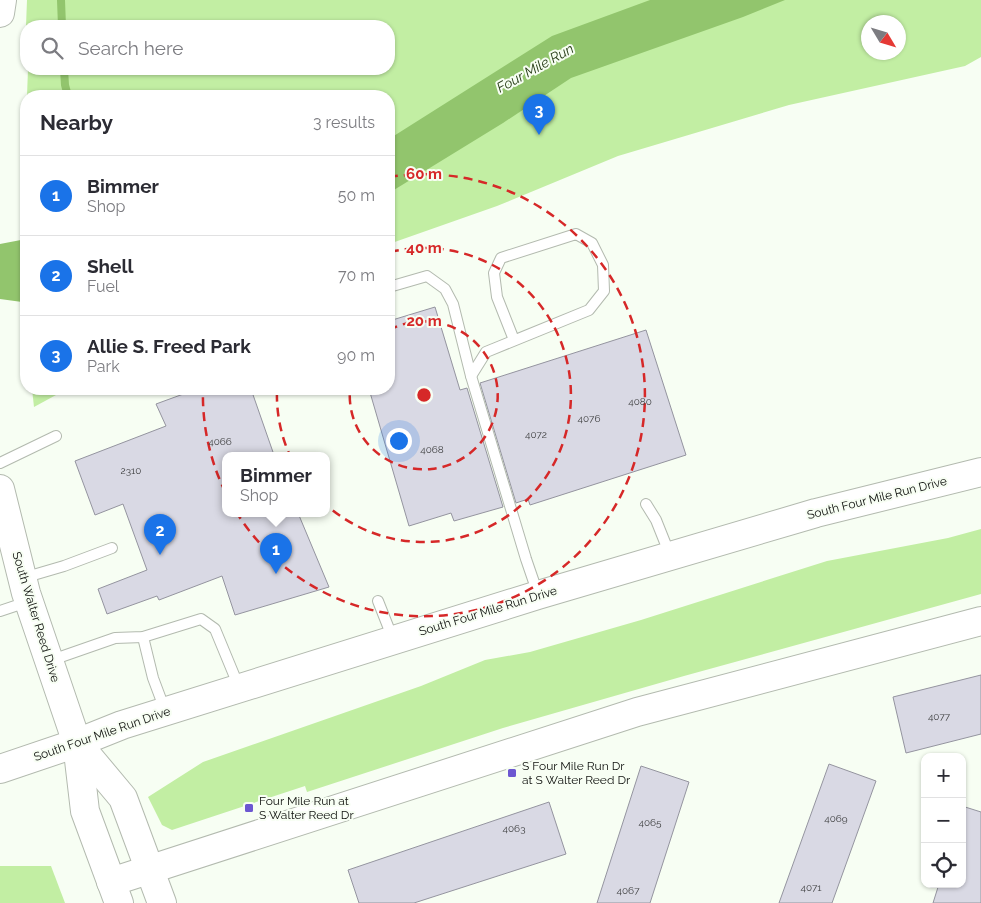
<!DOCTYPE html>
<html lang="en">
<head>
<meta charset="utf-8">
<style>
	:root { --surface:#fff; --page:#f7f7f7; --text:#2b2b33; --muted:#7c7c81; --line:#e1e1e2; --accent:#1a73e8 }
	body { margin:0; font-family:Raleway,sans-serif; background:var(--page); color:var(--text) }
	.controls { position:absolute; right:15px; bottom:15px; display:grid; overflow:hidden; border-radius:10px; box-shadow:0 1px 4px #0004 }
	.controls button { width:45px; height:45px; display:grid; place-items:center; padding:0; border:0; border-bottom:1px solid var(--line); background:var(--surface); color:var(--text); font:25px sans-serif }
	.compass { position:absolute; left:861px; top:15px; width:45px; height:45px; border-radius:50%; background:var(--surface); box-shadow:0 1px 4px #0004; rotate:128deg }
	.you { position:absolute; left:398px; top:440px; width:18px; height:18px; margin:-12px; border:4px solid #fff; border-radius:50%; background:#1a73e8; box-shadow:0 0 0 8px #1a73e833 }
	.badge { display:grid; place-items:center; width:32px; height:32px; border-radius:50%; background:var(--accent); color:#fff; font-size:16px; font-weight:700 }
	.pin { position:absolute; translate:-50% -41px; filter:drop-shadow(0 1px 2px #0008) }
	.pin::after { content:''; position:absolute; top:26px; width:18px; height:15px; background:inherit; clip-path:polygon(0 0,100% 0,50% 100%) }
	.popup { position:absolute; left:222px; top:452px; width:108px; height:65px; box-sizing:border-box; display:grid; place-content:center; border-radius:10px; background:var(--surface); filter:drop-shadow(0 1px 4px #0005); font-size:16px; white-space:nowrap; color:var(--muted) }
	.popup b { font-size:19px; color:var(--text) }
	.popup::after { content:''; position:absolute; left:50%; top:100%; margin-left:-10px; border:10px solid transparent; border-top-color:var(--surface) }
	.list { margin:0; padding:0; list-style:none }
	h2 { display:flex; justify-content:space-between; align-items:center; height:65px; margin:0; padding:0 20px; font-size:21px }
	h2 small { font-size:16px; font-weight:400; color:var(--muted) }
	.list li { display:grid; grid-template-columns:32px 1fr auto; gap:15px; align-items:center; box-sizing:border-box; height:80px; padding:0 20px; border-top:1px solid var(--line) }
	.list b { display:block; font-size:19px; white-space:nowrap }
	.list p { margin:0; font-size:16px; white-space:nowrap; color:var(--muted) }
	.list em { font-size:16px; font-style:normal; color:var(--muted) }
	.icon { flex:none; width:28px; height:28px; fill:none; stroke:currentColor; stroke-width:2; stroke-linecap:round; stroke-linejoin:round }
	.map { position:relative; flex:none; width:981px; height:903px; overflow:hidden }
	.search { position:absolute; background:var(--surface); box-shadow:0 1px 4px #0004; left:20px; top:20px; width:375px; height:55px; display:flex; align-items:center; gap:12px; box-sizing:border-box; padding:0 18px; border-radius:20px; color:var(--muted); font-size:19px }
	.panel { position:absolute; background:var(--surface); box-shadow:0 1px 4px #0004; left:20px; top:90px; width:375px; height:305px; border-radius:20px }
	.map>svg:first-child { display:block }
	.green { fill:#c2eea3; fill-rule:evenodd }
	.water { fill:#92c56d }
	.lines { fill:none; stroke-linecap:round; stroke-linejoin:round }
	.stream { stroke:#92c56d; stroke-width:8 }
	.building { fill:#d9d9e4; stroke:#94949f }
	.lane-casing { stroke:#b3baaf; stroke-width:12 }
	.secondary-casing { stroke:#b3baaf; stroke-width:30 }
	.lane { stroke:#fff; stroke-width:10 }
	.secondary { stroke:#fff; stroke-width:28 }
	.ring { fill:none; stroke:#d62828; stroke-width:2.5; stroke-dasharray:9 6 }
	.poi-dot { fill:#6c57d1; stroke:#f7fef3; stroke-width:2 }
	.labels { text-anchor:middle; stroke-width:4; stroke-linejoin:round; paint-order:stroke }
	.number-label { font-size:10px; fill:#414243 }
	.street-label { font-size:12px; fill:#0e100d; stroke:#f7fef3 }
	.poi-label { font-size:12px; fill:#0e100d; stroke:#f7fef3; text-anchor:start }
	.water-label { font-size:14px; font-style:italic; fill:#263b16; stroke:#f7fef3 }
	.centre { fill:#d62828; stroke:#f7fef3; stroke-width:2.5 }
	.ring-label { font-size:15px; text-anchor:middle; font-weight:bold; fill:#d62828; stroke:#f7fef3; stroke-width:4; stroke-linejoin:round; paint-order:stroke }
</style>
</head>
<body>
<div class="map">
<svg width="981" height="903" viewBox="0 0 981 903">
	<rect width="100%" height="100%" fill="#f7fef3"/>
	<g class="green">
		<path d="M27 0H981V57L965 66 789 105 618 156 497 206 389 244V96H27L28 69H389V26H26ZM868 22H898V52H868Z"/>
		<polygon points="26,107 26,289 21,185 22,147"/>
		<polygon points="32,389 67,389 34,407"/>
		<polygon points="981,529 981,594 684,676 503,728 307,792 305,786 172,830 162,825 148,797 203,762 421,686 485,660 530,652 641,620 827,561 948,538"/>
		<polygon points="0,866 51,866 65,903 0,903"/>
	</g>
	<g class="water">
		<polygon points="650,0 785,0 743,17 571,78 503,123 389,193 389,139 552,36"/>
		<polygon points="26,239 26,305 22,302 0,299 0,244"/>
	</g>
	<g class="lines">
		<g class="stream">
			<polyline points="61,0 62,26"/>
			<polyline points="64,69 65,85 68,96"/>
		</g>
	</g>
	<g class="building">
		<polygon points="435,307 460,390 467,388 503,507 454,521 451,513 409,526 369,389 389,389 389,321"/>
		<polygon points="646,330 686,455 530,505 528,499 516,503 480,383"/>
		<polygon points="197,389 251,389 274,455 226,455 226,513 298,513 329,587 235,615 222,576 159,600 157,596 107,614 98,589 147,570 123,504 95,515 75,461 166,426 156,404"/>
		<polygon points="981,675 981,734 906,753 893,697"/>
		<polygon points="829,764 876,781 832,903 779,903"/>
		<polygon points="641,766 689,782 650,903 597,903"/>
		<polygon points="549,802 566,854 414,903 359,903 348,870"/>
		<polygon points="962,806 981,812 981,903 933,903 939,884 962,884"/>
	</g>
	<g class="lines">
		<defs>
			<g id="lane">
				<polyline points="389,287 427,276 445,289 453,304 471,376 526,559 538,594"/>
				<polyline points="471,376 486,352 589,310 604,291 603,265 592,243 576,234 501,258 494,273 497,297 514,340"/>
				<polyline points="0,463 56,436"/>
				<polyline points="646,504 656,520 670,555"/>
				<polyline points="23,578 64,566 112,548"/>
				<polyline points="378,601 393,639"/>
				<polyline points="0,611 27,602"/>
				<polyline points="143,637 153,678 165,710"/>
				<polyline points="49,661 115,638 143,637 201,619 215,629 239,687"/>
			</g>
			<g id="secondary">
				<polyline points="0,13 2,0"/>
				<polyline points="0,489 26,593 77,743 85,811 119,903"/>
				<polyline points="77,743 123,798 162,903"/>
				<polyline points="0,769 77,743 122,725 538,595 816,513 981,472"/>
				<polyline points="111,882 637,712 981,621"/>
			</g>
		</defs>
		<use href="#lane" class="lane-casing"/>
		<use href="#secondary" class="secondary-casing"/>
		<use href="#lane" class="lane"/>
		<use href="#secondary" class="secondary"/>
	</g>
	<g class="ring">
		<path d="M389 330A74 74 0 1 1 350 389"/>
		<path d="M390 252A147 147 0 1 1 277 390"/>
		<path d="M389 177A221 221 0 1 1 203 389"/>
	</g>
	<g class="poi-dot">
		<rect x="507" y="768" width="10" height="10" rx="2.5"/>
		<rect x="244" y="803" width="10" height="10" rx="2.5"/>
	</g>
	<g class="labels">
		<g class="number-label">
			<text x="640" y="405">4080</text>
			<text x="589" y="422">4076</text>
			<text x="536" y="438">4072</text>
			<text x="220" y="445">4066</text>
			<text x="432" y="453">4068</text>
			<text x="131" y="474">2310</text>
			<text x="939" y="720">4077</text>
			<text x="836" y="822">4069</text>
			<text x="650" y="826">4065</text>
			<text x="514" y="832">4063</text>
			<text x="811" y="891">4071</text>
			<text x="628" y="894">4067</text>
		</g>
		<g class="street-label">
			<text transform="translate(877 498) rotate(-14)" y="4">South Four Mile Run Drive</text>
			<text transform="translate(488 611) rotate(-17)" y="4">South Four Mile Run Drive</text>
			<text transform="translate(36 617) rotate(73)" y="4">South Walter Reed Drive</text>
			<text transform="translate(102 734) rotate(-19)" y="4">South Four Mile Run Drive</text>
		</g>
		<g class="poi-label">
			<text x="522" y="770">S Four Mile Run Dr<tspan x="522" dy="14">at S Walter Reed Dr</tspan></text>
			<text x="259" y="805">Four Mile Run at<tspan x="259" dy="14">S Walter Reed Dr</tspan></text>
		</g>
		<g class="water-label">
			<text transform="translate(535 68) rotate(-29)" y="5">Four Mile Run</text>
		</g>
	</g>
	<circle cx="424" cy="395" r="8" class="centre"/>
	<g class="ring-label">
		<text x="424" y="179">60 m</text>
		<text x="424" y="253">40 m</text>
		<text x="424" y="326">20 m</text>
	</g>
</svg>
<div class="controls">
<button>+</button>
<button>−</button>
<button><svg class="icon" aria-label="locate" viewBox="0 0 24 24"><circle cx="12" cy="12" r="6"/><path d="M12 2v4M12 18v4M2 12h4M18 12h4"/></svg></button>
</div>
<svg class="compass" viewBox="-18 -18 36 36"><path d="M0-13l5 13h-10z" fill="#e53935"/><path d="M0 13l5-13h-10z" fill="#7c7c81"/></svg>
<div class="you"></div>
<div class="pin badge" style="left:276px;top:574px">1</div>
<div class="popup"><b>Bimmer</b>Shop</div>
<div class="pin badge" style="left:160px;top:555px">2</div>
<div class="pin badge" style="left:539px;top:135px">3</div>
<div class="search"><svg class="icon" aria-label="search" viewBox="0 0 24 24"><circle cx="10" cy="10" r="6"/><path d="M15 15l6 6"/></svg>Search here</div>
<section class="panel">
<h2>Nearby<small>3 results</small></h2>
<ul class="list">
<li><span class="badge">1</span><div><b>Bimmer</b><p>Shop</p></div><em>50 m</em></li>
<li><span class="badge">2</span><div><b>Shell</b><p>Fuel</p></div><em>70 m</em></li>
<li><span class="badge">3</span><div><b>Allie S. Freed Park</b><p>Park</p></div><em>90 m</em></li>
</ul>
</section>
</div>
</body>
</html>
